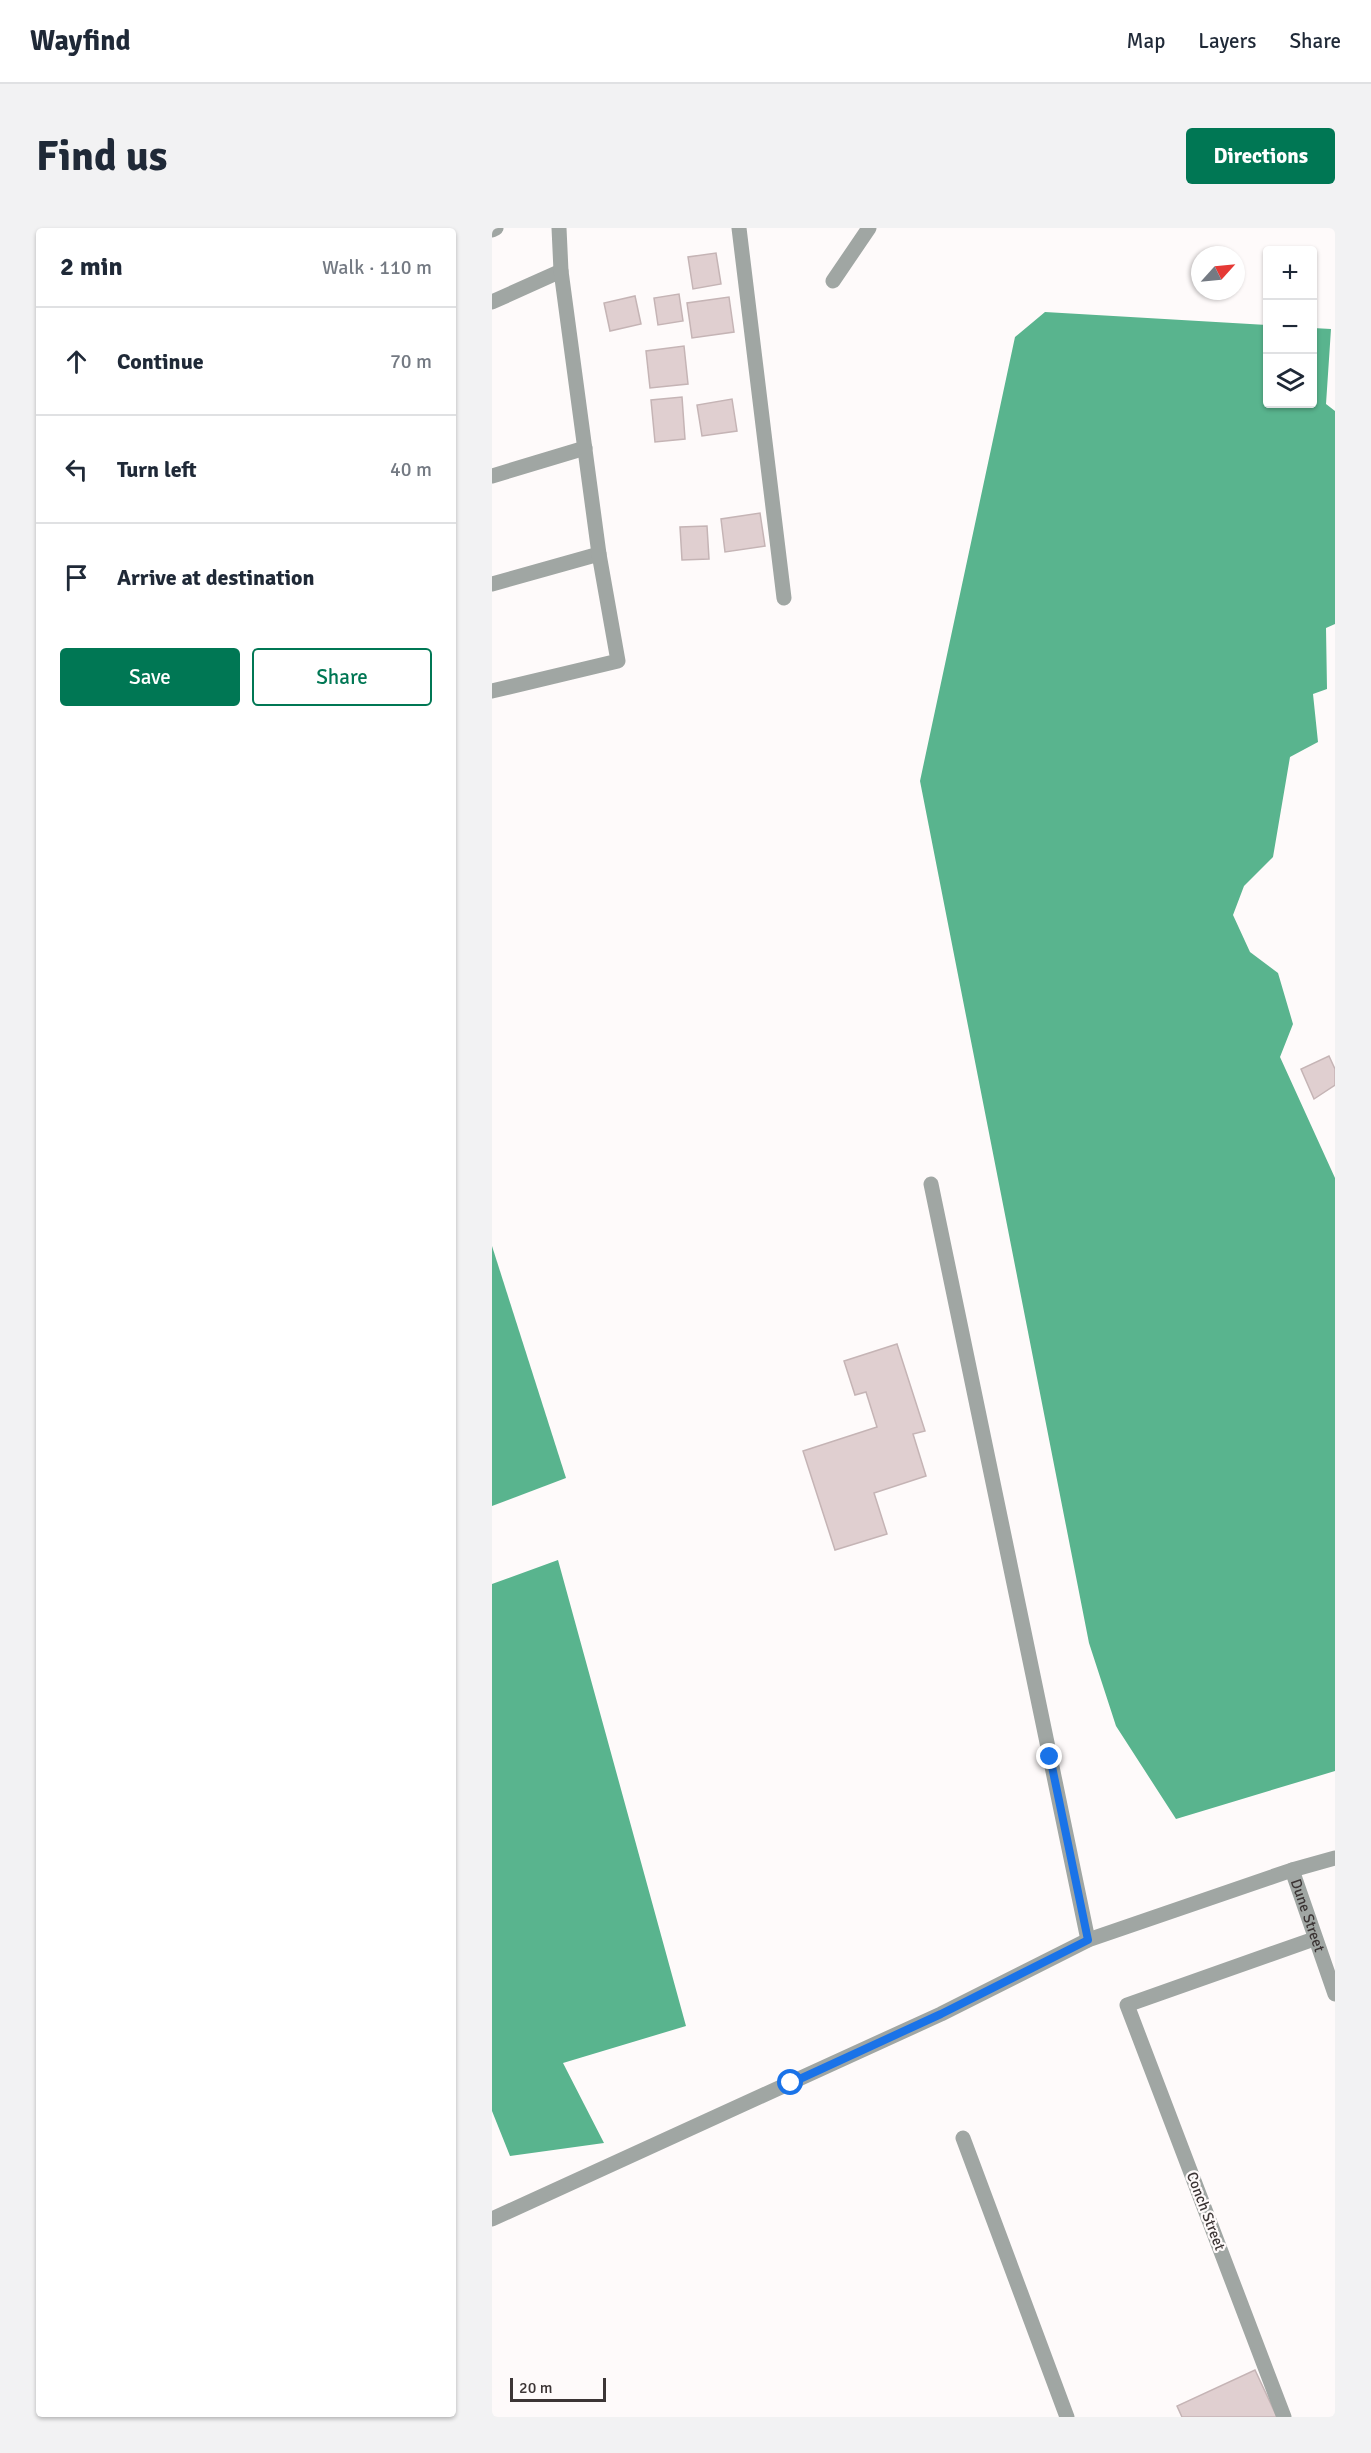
<!DOCTYPE html>
<html lang="en">
<head>
<meta charset="utf-8">
<style>
	:root { --surface:#fff; --page:#f2f2f3; --text:#1f2937; --muted:#747a83; --line:#e0e1e3; --accent:#007754 }
	body { margin:0; font-family:Signika,sans-serif; background:var(--page); color:var(--text) }
	.controls { position:absolute; right:18px; top:18px; display:grid; overflow:hidden; border-radius:6px; box-shadow:0 2px 4px #0004 }
	.controls button { width:54px; height:54px; display:grid; place-items:center; padding:0; border:0; border-bottom:2px solid var(--line); background:var(--surface); color:var(--text); font:30px sans-serif }
	.compass { position:absolute; left:699px; top:18px; width:54px; height:54px; border-radius:50%; background:var(--surface); box-shadow:0 2px 4px #0004; rotate:63deg }
	.scale { position:absolute; left:18px; bottom:15px; width:96px; box-sizing:border-box; padding-left:6px; border:3px solid #3c3535; border-top:0; font-size:16px; line-height:21px; white-space:nowrap; color:#3c3535; -webkit-text-stroke:4px #fefafa; paint-order:stroke }
	.stop { position:absolute; width:18px; height:18px; margin:-14px; border:4px solid #1a73e8; border-radius:50%; background:#fff }
	.stop.end { background:#1a73e8; border-color:#fff; box-shadow:0 2px 6px #0008 }
	.list { margin:0; padding:0; list-style:none }
	h2 { display:flex; justify-content:space-between; align-items:center; height:78px; margin:0; padding:0 24px; font-size:26px }
	h2 small { font-size:20px; font-weight:400; color:var(--muted) }
	.list li { display:grid; grid-template-columns:39px 1fr auto; gap:18px; align-items:center; box-sizing:border-box; height:108px; padding:0 24px; border-top:2px solid var(--line) }
	.list b { display:block; font-size:22px; white-space:nowrap }
	.list em { font-size:20px; font-style:normal; color:var(--muted) }
	.actions { display:flex; gap:12px; padding:18px 24px }
	.actions a { flex:1; padding:14px 0; border:2px solid var(--accent); border-radius:6px; text-align:center; font-size:21px; color:var(--accent) }
	.actions .main { background:var(--accent); color:#fff }
	.icon { flex:none; width:33px; height:33px; fill:none; stroke:currentColor; stroke-width:2; stroke-linecap:round; stroke-linejoin:round }
	.map { position:relative; flex:none; width:843px; height:2189px; overflow:hidden; border-radius:6px }
	header { display:flex; align-items:center; gap:36px; box-sizing:border-box; height:84px; padding:0 30px; background:var(--surface); border-bottom:2px solid var(--line) }
	header strong { font-size:28px }
	nav { display:flex; gap:33px; margin-inline-start:auto; font-size:21px }
	.intro { display:flex; align-items:center; justify-content:space-between; box-sizing:border-box; height:144px; padding:0 36px }
	h1 { margin:0; font-size:42px }
	.button { padding:15px 27px; border-radius:6px; background:var(--accent); color:#fff; font-size:21px; font-weight:700 }
	main { display:flex; gap:36px; padding:0 36px }
	aside { flex:1; background:var(--surface); border-radius:6px; box-shadow:0 2px 4px #0004 }
	.map>svg:first-child { display:block }
	.water { fill:#59b48e }
	.building { fill:#e0cfd0; stroke:#c5b4b5; stroke-width:1.5 }
	.lines { fill:none; stroke-linecap:round; stroke-linejoin:round }
	.minor { stroke:#a0a6a3; stroke-width:15 }
	.route { stroke:#1a73e8; stroke-width:8 }
	.labels { text-anchor:middle; stroke-width:4.5; stroke-linejoin:round; paint-order:stroke }
	.street-label { font-size:15px; fill:#3c3535; stroke:#fefafa }
</style>
</head>
<body>
<header>
<strong>Wayfind</strong>
<nav><a>Map</a><a>Layers</a><a>Share</a></nav>
</header>
<div class="intro"><h1>Find us</h1><a class="button">Directions</a></div>
<main>
<aside>
<h2>2 min<small>Walk · 110 m</small></h2>
<ul class="list">
<li><svg class="icon" aria-label="ahead" viewBox="0 0 24 24"><path d="M12 20V5M6 11l6-6 6 6"/></svg><div><b>Continue</b></div><em>70 m</em></li>
<li><svg class="icon" aria-label="left" viewBox="0 0 24 24"><path d="M17 20v-9H6M10 6l-5 5 5 5"/></svg><div><b>Turn left</b></div><em>40 m</em></li>
<li><svg class="icon" aria-label="arrive" viewBox="0 0 24 24"><path d="M6 21V4h12l-3 4 3 4H6"/></svg><div><b>Arrive at destination</b></div></li>
</ul>
<div class="actions"><a class="main">Save</a><a>Share</a></div>
</aside>
<div class="map">
<svg width="843" height="2189" viewBox="0 0 843 2189">
	<rect width="100%" height="100%" fill="#fefafa"/>
	<g class="water">
		<polygon points="553,84 775,97 776,176 820,176 821,100 839,101 834,176 843,183 843,396 834,400 835,461 821,466 826,514 798,529 781,629 752,658 741,687 758,724 786,745 801,796 788,829 843,950 843,1543 684,1591 624,1498 597,1415 428,553 523,109"/>
		<polygon points="0,1018 74,1250 0,1278"/>
		<polygon points="66,1332 194,1798 71,1835 112,1915 18,1928 0,1883 0,1356"/>
	</g>
	<g class="building">
		<polygon points="224,25 229,56 201,61 196,29"/>
		<polygon points="187,66 191,93 166,97 162,70"/>
		<polygon points="143,68 149,96 118,103 112,75"/>
		<polygon points="237,69 242,104 200,110 195,75"/>
		<polygon points="192,118 196,156 158,160 154,123"/>
		<polygon points="190,169 193,211 163,214 159,172"/>
		<polygon points="240,171 245,203 210,208 205,177"/>
		<polygon points="268,285 273,318 233,324 229,291"/>
		<polygon points="215,298 217,331 190,332 188,299"/>
		<polygon points="837,828 843,841 843,857 822,871 809,841"/>
		<polygon points="405,1116 433,1203 421,1206 434,1248 382,1265 395,1306 343,1322 311,1223 385,1199 374,1164 363,1167 352,1133"/>
		<polygon points="763,2142 785,2189 690,2189 685,2178"/>
	</g>
	<g class="lines">
		<g class="minor">
			<polyline points="247,0 292,370"/>
			<polyline points="0,2 4,0"/>
			<polyline points="341,53 377,0"/>
			<polyline points="0,74 69,43"/>
			<polyline points="0,248 93,220"/>
			<polyline points="0,356 107,326"/>
			<polyline points="0,463 126,433 107,326 69,43 67,0"/>
			<polyline points="439,956 596,1712"/>
			<path id="s1" d="M800 1642 843 1766"/>
			<polyline points="471,1910 575,2189"/>
			<polyline points="0,1991 449,1786 596,1712 800,1642 843,1630"/>
			<polyline points="792,2189 635,1777 822,1711"/>
		</g>
	</g>
	<g class="lines">
		<polyline class="route" points="299,1855 449,1786 596,1712 558,1529"/>
	</g>
	<g class="labels">
		<g class="street-label">
			<text dy="5" stroke="none"><textPath href="#s1" startOffset="48">Dune Street</textPath></text>
			<text transform="translate(714 1983) rotate(69)" y="5">Conch Street</text>
		</g>
	</g>
</svg>
<div class="controls">
<button>+</button>
<button>−</button>
<button><svg class="icon" aria-label="layers" viewBox="0 0 24 24"><path d="M12 4l9 5-9 5-9-5zM3 14l9 5 9-5"/></svg></button>
</div>
<svg class="compass" viewBox="-18 -18 36 36"><path d="M0-13l5 13h-10z" fill="#e53935"/><path d="M0 13l5-13h-10z" fill="#747a83"/></svg>
<div class="scale">20 m</div>
<div class="stop" style="left:299px;top:1855px"></div>
<div class="stop end" style="left:558px;top:1529px"></div>
</div>
</main>
</body>
</html>
